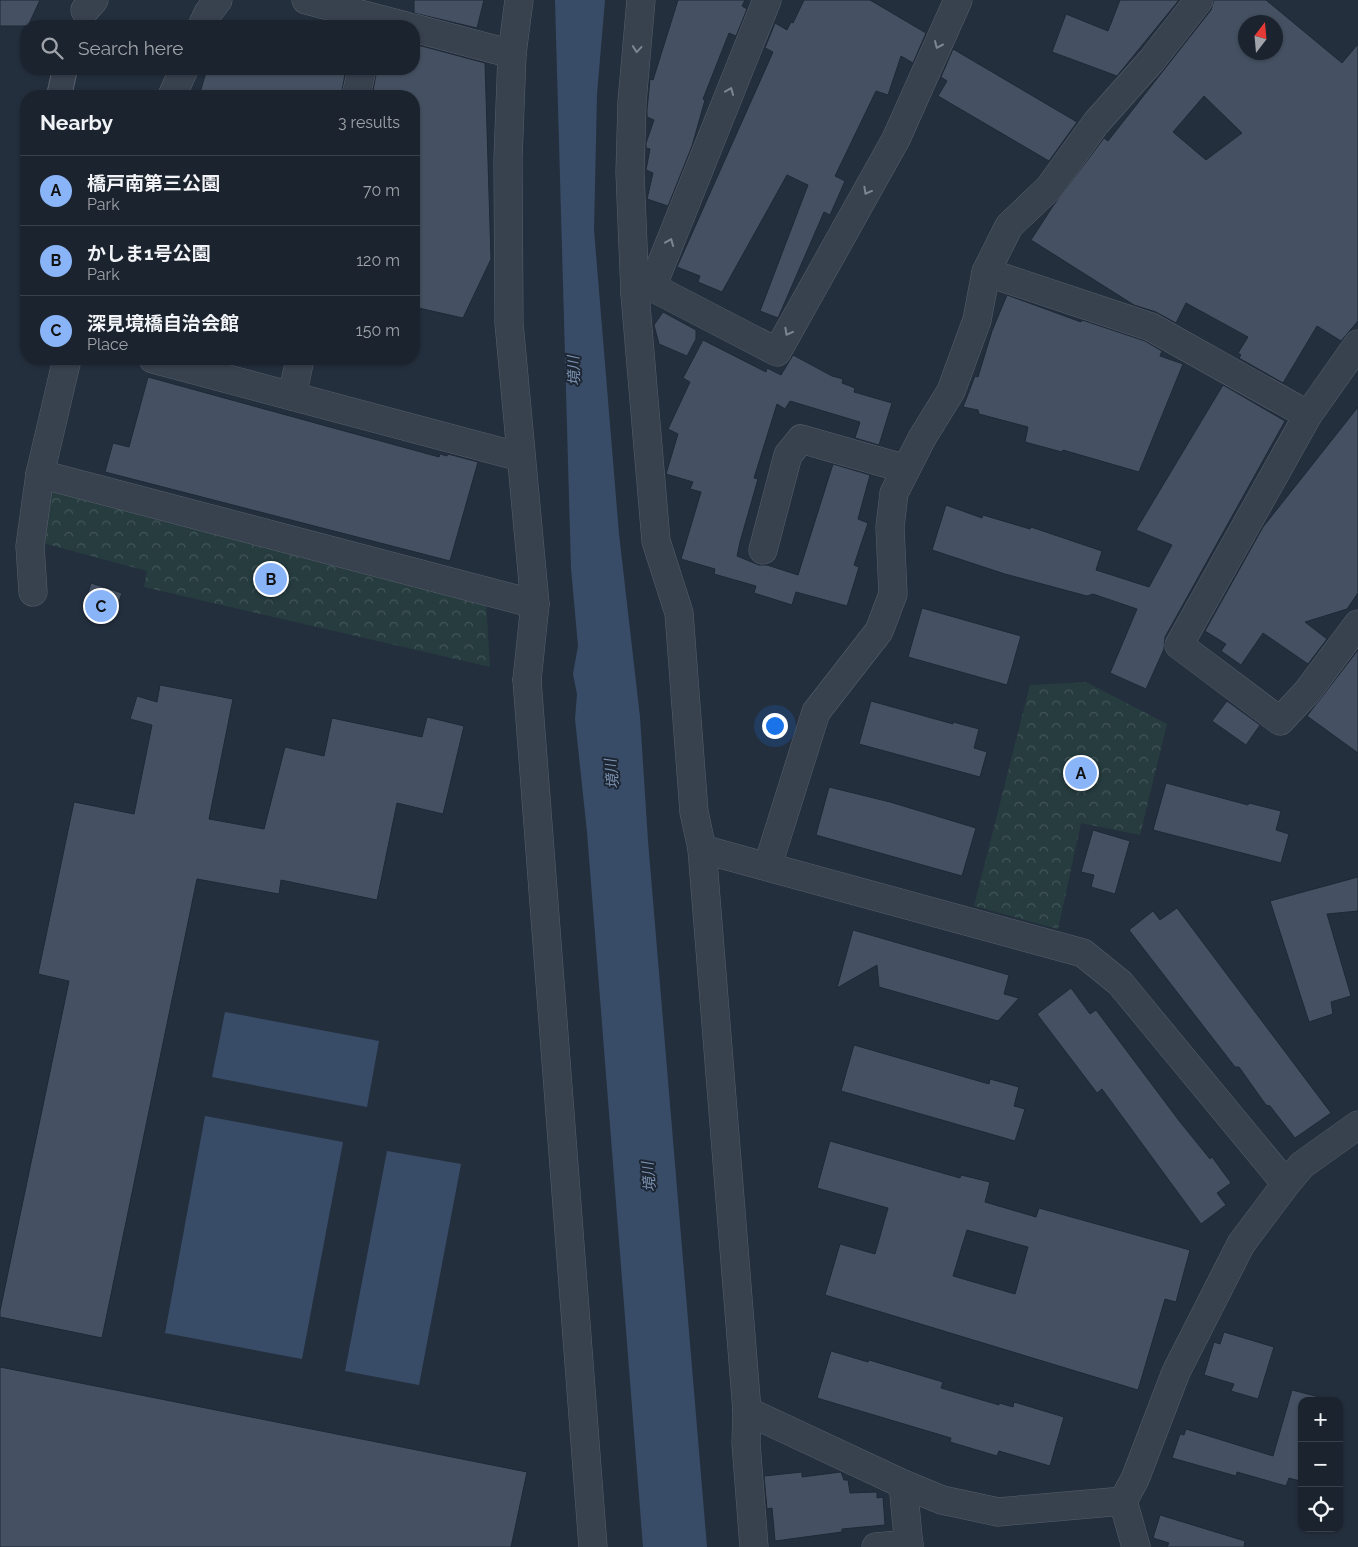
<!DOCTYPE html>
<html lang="en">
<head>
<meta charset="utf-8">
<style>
	:root { --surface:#1b232e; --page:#242b36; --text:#f1f3f6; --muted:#a0a4aa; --line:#39404a; --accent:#8ab4f8 }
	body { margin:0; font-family:Raleway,"Noto Sans JP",sans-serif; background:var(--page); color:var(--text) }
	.controls { position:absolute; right:15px; bottom:15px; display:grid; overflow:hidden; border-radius:10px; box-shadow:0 1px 4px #0004 }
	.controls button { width:45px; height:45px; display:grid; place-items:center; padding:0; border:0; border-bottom:1px solid var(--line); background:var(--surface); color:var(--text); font:25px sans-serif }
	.compass { position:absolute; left:1238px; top:15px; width:45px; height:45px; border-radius:50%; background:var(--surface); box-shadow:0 1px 4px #0004; rotate:16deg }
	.you { position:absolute; left:774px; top:725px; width:18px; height:18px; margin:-12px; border:4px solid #fff; border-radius:50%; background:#1a73e8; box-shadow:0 0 0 8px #1a73e833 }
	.badge { display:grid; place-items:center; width:32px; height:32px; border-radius:50%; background:var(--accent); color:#111; font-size:16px; font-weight:700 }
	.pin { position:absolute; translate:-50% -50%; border:2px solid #fff; box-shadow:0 1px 5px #0006 }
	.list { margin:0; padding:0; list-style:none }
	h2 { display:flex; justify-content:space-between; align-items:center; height:65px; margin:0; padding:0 20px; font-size:21px }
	h2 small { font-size:16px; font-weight:400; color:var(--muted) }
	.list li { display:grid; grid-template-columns:32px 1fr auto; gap:15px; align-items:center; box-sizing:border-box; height:70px; padding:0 20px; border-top:1px solid var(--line) }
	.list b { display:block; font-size:19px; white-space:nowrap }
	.list p { margin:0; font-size:16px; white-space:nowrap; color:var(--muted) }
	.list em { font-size:16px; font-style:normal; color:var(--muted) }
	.icon { flex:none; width:28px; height:28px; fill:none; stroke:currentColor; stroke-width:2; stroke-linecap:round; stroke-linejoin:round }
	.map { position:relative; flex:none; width:1358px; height:1547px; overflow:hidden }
	.search { position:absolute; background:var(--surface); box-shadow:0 1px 4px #0004; left:20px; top:20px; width:400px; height:55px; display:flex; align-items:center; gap:12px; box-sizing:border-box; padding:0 18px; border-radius:20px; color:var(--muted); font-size:19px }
	.panel { position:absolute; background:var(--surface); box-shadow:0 1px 4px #0004; left:20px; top:90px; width:400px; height:275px; border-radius:20px }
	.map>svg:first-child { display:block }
	.park { fill:url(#park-crowns) }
	.water { fill:#394c67 }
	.building { fill:#455162; stroke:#1f2835; fill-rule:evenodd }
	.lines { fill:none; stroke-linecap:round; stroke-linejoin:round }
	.pedestrian-casing { stroke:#565f6c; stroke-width:26 }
	.minor-casing { stroke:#565f6c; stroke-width:29 }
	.tertiary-casing { stroke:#565f6c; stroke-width:29 }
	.pedestrian { stroke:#38414e; stroke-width:24 }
	.minor { stroke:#38414e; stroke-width:28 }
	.tertiary { stroke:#38414e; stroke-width:28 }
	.oneway { stroke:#7c8592 }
	.labels { text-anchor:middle; stroke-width:4; stroke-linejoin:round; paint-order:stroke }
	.water-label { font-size:15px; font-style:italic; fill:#7c92b1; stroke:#1d2633 }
</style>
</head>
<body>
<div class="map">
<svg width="1358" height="1547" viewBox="0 0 1358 1547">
	<defs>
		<pattern id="park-crowns" width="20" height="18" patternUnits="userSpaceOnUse" patternTransform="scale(1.25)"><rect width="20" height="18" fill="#263c3f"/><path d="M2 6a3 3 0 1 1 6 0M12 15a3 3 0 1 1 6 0" fill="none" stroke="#435659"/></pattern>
	</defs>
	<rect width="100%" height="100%" fill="#242f3e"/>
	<g class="park">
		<polygon points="47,487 486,602 490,667 144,587 147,571 39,542"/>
		<polygon points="1086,682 1167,724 1140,835 1081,823 1058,929 974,906 1030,685"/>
	</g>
	<g class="water">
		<polygon points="555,0 605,0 597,94 594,230 619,534 640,717 648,841 707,1547 643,1547 587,832 575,719 577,694 573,674 578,646 571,568"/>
		<polygon points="225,1012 379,1041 367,1107 212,1077"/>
		<polygon points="205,1116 343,1142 302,1359 165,1333"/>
		<polygon points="387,1151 461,1164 419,1385 345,1371"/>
	</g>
	<g class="building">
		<polygon points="0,0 40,0 28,26 0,26"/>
		<polygon points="414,0 484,0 477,28 414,13"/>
		<polygon points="678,0 745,0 742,6 747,9 736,36 729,33 703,99 705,100 692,146 668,206 647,199 653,173 646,170 650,149 646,148 646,143 654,120 647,117 647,110 650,79 653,80"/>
		<polygon points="804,0 870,0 926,33 913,63 901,56 888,95 876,91 835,176 845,181 830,215 824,212 778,318 760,311 808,185 787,175 722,292 698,282 700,276 677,267 773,52 765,48 775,23 787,30 791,22 793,23"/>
		<polygon points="1120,0 1179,0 1117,76 1052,52 1066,14 1108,31"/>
		<path d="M1214 0H1266L1342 63 1358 44V321L1341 341 1317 326 1283 383 1239 358 1241 355 1238 353 1248 337 1186 303 1176 323 1156 312 1134 305 1031 240 1053 206 1104 138 1108 141 1211 10ZM1246 22H1276V52H1246ZM1204 96 1242 133 1206 160 1173 132Z"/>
		<polygon points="414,44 485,63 491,259 463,318 414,307 414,96 372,96 377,69 414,69"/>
		<polygon points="953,49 1077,122 1049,161 938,96 947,81 941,77"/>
		<polygon points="207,69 328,69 345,74 341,96 199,96"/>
		<polygon points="1007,295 1081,322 1082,320 1145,341 1162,351 1160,356 1183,364 1139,472 1063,450 1062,452 1025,442 1028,427 979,414 978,410 963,407 975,376 978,377 992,331"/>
		<polygon points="663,312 696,330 696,339 687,356 659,344 654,325"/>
		<polygon points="703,340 766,372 767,368 781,375 793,355 832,376 843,379 842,383 855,388 854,392 892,403 879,445 855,438 860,422 790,401 785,409 777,404 754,478 758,479 740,542 737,556 759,565 767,565 798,575 833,464 870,475 858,519 868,523 854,565 859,567 847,606 796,592 792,605 754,593 756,586 714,574 715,569 681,559 701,492 690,489 693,482 666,474 678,434 668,429 690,382 683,378"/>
		<polygon points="148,377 439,457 440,454 447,456 448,454 478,462 450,561 105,472 113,443 129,447"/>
		<polygon points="1223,385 1285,421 1165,637 1164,649 1146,689 1110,673 1137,609 1093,594 1087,596 1005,574 932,550 946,505 982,518 983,515 1030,529 1031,527 1102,551 1096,570 1149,587 1172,545 1136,530"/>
		<polygon points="1358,407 1358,593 1347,609 1305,622 1327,639 1308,664 1263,633 1241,665 1221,651 1226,644 1205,631 1263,527"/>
		<polygon points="91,583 122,593 114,616 84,606"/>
		<polygon points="922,608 1021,636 1007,685 908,657"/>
		<polygon points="1358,650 1358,753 1307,716"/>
		<polygon points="160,685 233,699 209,819 264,829 285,747 324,756 332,718 422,737 427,717 464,726 443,814 397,803 377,900 281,880 279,894 197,879 102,1338 0,1317 0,1311 69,981 38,974 74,802 134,814 152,725 130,719 137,696 157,702"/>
		<polygon points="871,701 953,724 953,722 979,729 974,748 987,752 980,777 859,744"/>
		<polygon points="1227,701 1260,725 1246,745 1212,721"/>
		<polygon points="1166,783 1248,805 1249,803 1281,811 1276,830 1289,834 1281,863 1153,830"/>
		<polygon points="829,787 890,802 976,828 962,876 816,835"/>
		<polygon points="1093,830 1130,841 1115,894 1091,887 1094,875 1081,872"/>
		<polygon points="1358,877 1358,911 1327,914 1351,996 1331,1002 1333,1014 1309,1022 1270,901"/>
		<polygon points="1177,908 1331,1113 1295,1138 1270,1106 1266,1105 1239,1067 1235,1067 1129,930 1153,911 1160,920"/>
		<polygon points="853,930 1009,975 1004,994 1019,998 998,1021 879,987 877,965 837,988"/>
		<polygon points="1071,988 1090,1014 1096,1010 1180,1122 1210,1159 1212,1157 1231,1183 1217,1193 1226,1205 1201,1224 1102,1089 1097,1093 1037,1014"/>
		<polygon points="854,1045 989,1084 990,1079 1019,1087 1014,1106 1025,1109 1015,1141 841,1091"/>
		<path d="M830 1141 960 1178 961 1175 990 1182 985 1202 1036 1217 1039 1208 1190 1250 1176 1302 1165 1299 1138 1390 825 1295 840 1244 875 1254 888 1208 817 1188ZM967 1230 1028 1247 1015 1294 953 1276Z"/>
		<polygon points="1224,1332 1274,1347 1258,1399 1231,1391 1234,1384 1204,1375 1214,1342 1220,1344"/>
		<polygon points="831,1351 868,1362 869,1360 943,1382 941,1388 999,1405 999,1403 1013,1407 1014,1402 1064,1417 1050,1466 999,1451 997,1456 950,1442 951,1438 817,1398"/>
		<polygon points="0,1367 527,1472 511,1547 0,1547"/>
		<polygon points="1292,1390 1323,1398 1323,1401 1302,1401 1302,1473 1300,1481 1289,1478 1286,1486 1237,1472 1236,1476 1172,1458 1180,1434 1184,1435 1186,1429 1273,1456"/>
		<polygon points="802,1472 802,1477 841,1472 844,1480 848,1480 850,1493 877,1492 877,1498 883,1497 885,1525 842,1529 842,1532 775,1541 772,1508 767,1509 764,1476"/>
		<polygon points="1160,1515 1245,1541 1244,1547 1167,1547 1169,1543 1153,1538"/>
	</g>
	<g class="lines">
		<defs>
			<polyline id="pedestrian" points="59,96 65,69"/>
			<g id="minor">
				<polyline points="306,0 406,26"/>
				<polyline points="519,0 512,54 508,159 509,323 535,604 527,680"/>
				<polyline points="641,0 632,102 630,173 635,294 656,541 679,613 694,812 702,849 747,1411 746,1443 754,1547"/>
				<polyline points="202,26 208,13 218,0"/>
				<polyline points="414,28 512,54"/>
				<polyline points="172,96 184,69"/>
				<polyline points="356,96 362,69"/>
				<polyline points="986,272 1151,327 1308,415 1179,645 1280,721 1307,692 1358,624"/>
				<polyline points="652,287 777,352 896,139 958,0"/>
				<polyline points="635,294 652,287 767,0"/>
				<polyline points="153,359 520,457"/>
				<polyline points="292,396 300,359"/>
				<polyline points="1308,415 1358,344"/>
				<polyline points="40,474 535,604"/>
				<polyline points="763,550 788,455 801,439 906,469"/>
				<polyline points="33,592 30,546 40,474 67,359"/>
				<polyline points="702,849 1083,953 1120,983 1286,1184"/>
				<polyline points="768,865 816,712 879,631 893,594 890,527 894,493 922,438 951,391 977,320 986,272 1009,226 1049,188 1096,123 1152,60 1199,0"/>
				<polyline points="747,1411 903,1484 942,1500 998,1512 1123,1501 1135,1479 1176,1372 1241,1244 1286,1184 1302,1165 1358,1125"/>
				<polyline points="903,1484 909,1547"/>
				<polyline points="1123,1501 1136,1547"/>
				<polyline points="876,1547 909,1544"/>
			</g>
			<g id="tertiary">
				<polyline points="85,10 94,0"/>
				<polyline points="527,680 593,1547"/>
			</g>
		</defs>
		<use href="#pedestrian" class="pedestrian-casing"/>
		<use href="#minor" class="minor-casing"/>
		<use href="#tertiary" class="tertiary-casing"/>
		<use href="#pedestrian" class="pedestrian"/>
		<use href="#minor" class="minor"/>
		<use href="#tertiary" class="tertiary"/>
	</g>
	<defs><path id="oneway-chevron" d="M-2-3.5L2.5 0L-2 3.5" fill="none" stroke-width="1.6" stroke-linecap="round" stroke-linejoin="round" transform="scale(1.25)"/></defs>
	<g class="oneway">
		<use href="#oneway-chevron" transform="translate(938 45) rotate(114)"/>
		<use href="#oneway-chevron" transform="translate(637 49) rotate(95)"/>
		<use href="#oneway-chevron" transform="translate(730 91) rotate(-68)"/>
		<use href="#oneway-chevron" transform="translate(867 191) rotate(119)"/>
		<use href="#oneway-chevron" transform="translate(670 242) rotate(-68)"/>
		<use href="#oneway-chevron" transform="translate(788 332) rotate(119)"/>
	</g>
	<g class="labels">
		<g class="water-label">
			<text transform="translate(574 371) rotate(-92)" y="5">境川</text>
			<text transform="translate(612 774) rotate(-96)" y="5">境川</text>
			<text transform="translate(649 1177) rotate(-95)" y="5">境川</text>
		</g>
	</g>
</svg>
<div class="controls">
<button>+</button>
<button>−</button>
<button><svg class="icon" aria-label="locate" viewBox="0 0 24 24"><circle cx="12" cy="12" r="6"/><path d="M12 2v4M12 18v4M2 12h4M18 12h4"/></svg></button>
</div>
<svg class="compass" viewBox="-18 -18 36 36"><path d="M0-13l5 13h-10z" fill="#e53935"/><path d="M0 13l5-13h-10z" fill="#a0a4aa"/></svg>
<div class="you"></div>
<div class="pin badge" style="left:1081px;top:773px">A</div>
<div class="pin badge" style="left:271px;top:579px">B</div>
<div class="pin badge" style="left:101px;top:606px">C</div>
<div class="search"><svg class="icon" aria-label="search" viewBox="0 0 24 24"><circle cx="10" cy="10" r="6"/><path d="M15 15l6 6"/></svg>Search here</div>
<section class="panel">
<h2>Nearby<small>3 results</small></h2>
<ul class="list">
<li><span class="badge">A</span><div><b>橋戸南第三公園</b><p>Park</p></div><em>70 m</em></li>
<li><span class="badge">B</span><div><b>かしま1号公園</b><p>Park</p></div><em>120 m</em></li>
<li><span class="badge">C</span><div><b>深見境橋自治会館</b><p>Place</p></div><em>150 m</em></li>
</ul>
</section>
</div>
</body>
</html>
